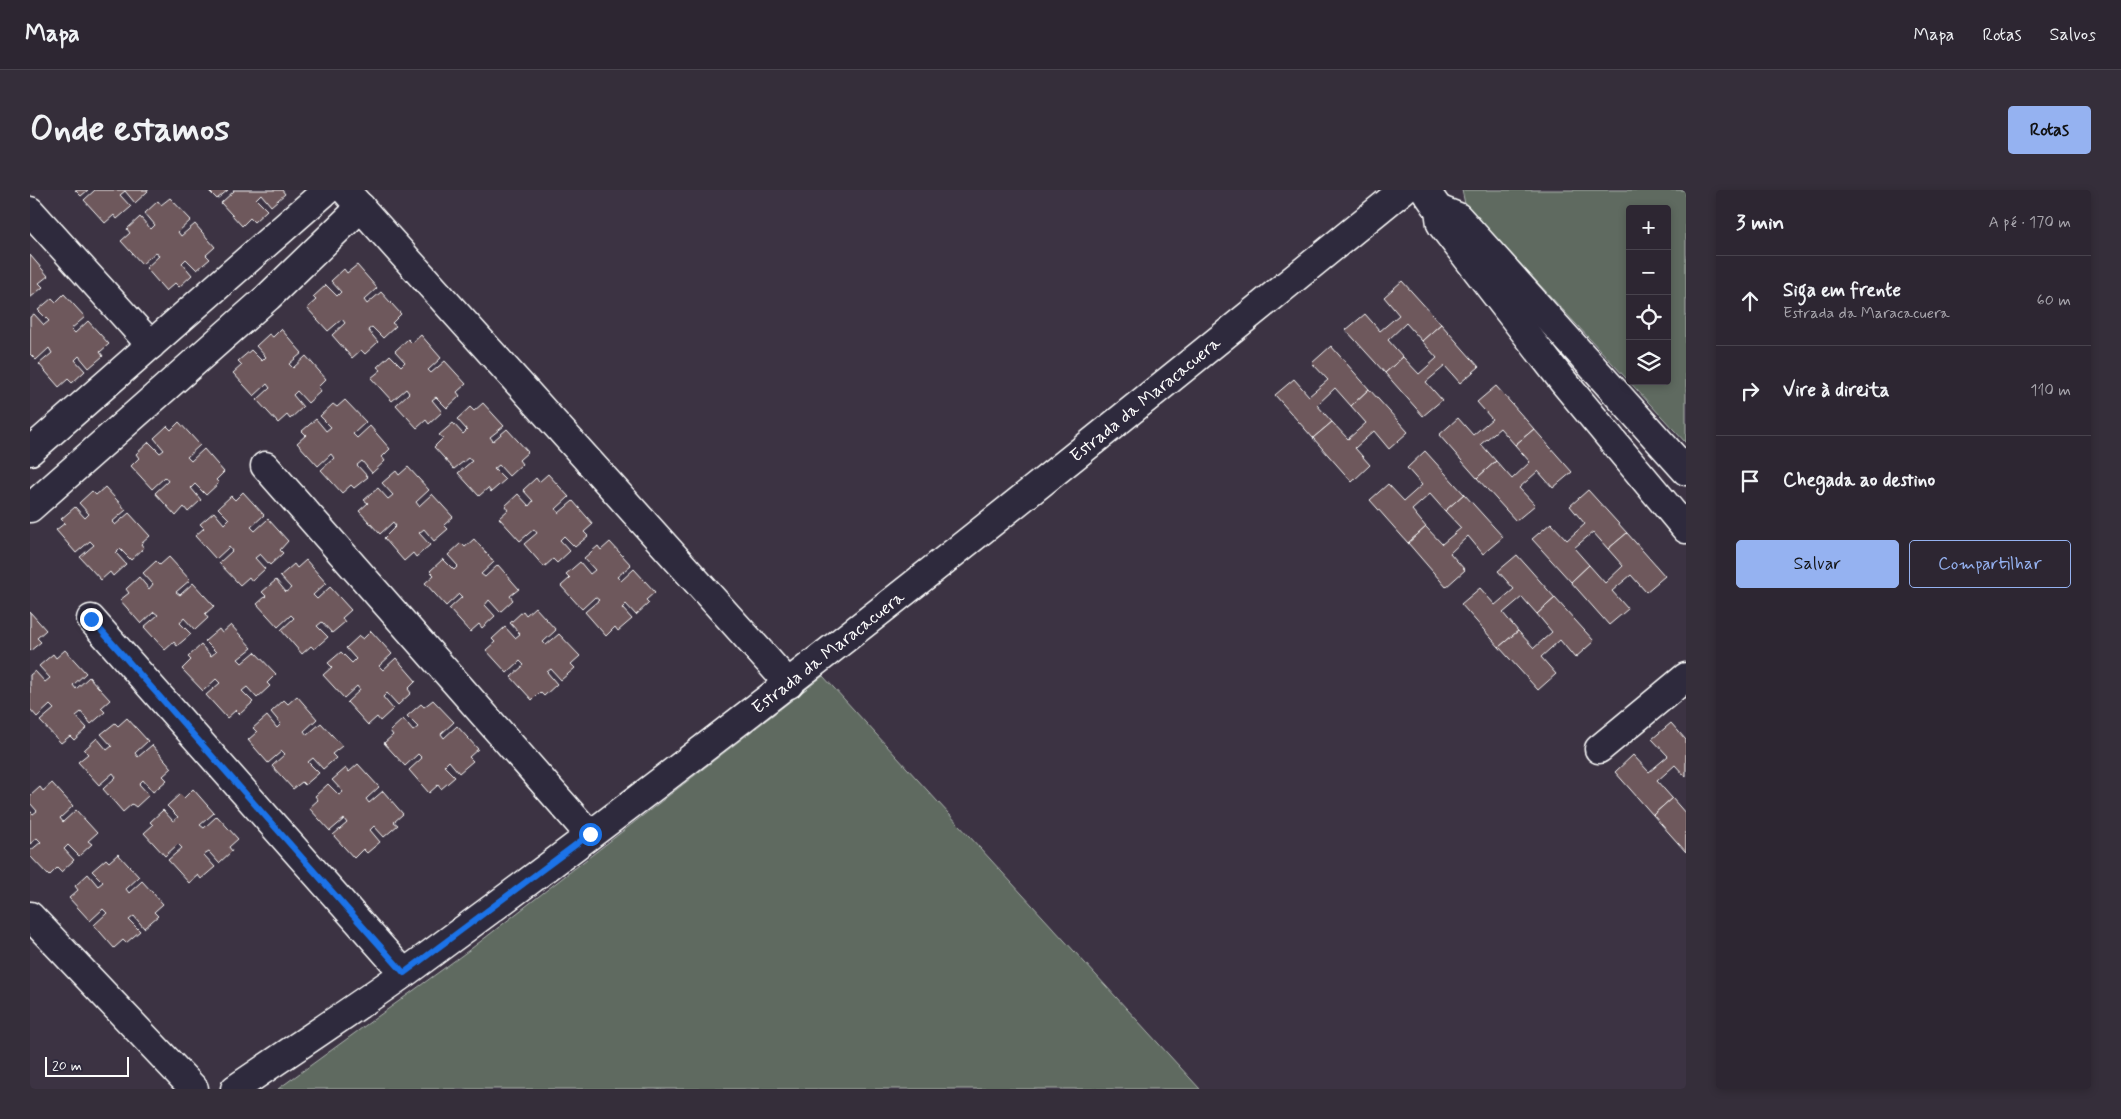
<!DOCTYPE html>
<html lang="pt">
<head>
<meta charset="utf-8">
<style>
	:root { --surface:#2d2632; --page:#352e3a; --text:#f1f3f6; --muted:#a7a5ac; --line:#48434d; --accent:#95b2f1 }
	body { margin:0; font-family:Mynerve,sans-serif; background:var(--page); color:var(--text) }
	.controls { position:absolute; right:15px; top:15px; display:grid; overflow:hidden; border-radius:5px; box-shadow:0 2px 8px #0003 }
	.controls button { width:45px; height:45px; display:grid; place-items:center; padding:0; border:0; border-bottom:1px solid var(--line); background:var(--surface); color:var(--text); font:25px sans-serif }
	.scale { position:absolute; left:15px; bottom:12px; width:84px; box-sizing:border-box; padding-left:5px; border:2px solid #fff; border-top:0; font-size:14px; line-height:18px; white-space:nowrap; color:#fff; -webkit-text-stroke:4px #2f2a3d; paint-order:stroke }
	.stop { position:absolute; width:15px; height:15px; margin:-11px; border:4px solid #1a73e8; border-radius:50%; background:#fff }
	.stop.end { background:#1a73e8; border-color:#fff; box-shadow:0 1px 5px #0008 }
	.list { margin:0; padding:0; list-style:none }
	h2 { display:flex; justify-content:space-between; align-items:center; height:65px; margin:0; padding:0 20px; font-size:21px }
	h2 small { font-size:16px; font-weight:400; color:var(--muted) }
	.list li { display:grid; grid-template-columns:32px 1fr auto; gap:15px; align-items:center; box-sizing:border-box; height:90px; padding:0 20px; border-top:1px solid var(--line) }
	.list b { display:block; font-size:19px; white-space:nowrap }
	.list p { margin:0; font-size:16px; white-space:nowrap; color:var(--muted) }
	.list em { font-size:16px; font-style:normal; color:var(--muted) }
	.actions { display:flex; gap:10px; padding:15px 20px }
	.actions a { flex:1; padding:11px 0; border:1px solid var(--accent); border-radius:5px; text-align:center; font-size:18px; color:var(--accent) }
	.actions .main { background:var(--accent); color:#111 }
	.icon { flex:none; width:28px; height:28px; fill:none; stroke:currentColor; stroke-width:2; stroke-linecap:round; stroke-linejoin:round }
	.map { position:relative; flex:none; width:1656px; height:899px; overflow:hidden; border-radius:5px }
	header { display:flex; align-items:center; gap:30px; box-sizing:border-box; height:70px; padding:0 25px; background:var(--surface); border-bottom:1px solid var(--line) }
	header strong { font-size:24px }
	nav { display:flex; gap:28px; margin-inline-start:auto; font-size:18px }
	.intro { display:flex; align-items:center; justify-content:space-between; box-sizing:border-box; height:120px; padding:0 30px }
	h1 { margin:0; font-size:35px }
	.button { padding:12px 22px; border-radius:5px; background:var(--accent); color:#111; font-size:18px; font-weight:700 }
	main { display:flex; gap:30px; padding:0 30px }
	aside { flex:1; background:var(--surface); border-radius:5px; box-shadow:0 2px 8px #0003 }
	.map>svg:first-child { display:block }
	.green { fill:#5e6b60; stroke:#aeb5b0; fill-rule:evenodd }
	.building { fill:#6e595c; stroke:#fff }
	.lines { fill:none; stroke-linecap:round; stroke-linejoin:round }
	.minor-casing { stroke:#fff; stroke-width:31 }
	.minor { stroke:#2f2a3d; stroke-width:28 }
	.route { stroke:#1a73e8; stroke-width:6 }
	.labels { text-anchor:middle; stroke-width:4; stroke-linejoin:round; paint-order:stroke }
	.street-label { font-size:18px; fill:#fff; stroke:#2f2a3d }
</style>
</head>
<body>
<header>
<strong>Mapa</strong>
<nav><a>Mapa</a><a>Rotas</a><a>Salvos</a></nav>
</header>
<div class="intro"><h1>Onde estamos</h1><a class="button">Rotas</a></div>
<main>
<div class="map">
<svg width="1656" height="899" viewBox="0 0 1656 899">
	<rect width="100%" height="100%" fill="#3c3343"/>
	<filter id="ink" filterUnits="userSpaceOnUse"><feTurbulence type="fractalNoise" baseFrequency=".02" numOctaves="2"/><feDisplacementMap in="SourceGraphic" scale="10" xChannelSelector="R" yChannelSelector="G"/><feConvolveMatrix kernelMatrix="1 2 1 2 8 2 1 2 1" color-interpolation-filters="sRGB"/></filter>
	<g filter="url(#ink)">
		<g class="green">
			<path d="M1432 0H1656V253L1435 14ZM1600 19H1637V191H1600Z"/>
			<polygon points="793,486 1170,899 248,899 442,758"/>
		</g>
		<g class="building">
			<polygon points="45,0 58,0 51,6"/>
			<polygon points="65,0 118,0 118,1 105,13 95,1 90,5 101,17 87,29 84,25 75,33 54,10"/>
			<polygon points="178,0 198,0 187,9"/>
			<polygon points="203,0 252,0 255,4 241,16 231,4 226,9 237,20 224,32 220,28 212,36 191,13 204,1"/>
			<polygon points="140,8 161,30 148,42 151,46 165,34 185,57 176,65 180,69 167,80 156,69 152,73 162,85 149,97 145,93 136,101 116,78 129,66 126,62 112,74 91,51 100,43 97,39 110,27 121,39 125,35 115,23 128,11 131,15"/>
			<polygon points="0,65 18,86 9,93 13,97 0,108"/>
			<polygon points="327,75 347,98 334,110 337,114 351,102 371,124 362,133 366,136 353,148 342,137 338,140 348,152 335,164 331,160 322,168 302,145 315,133 312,129 298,141 277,118 286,110 283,107 296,95 307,106 311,102 301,91 314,79 317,83"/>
			<polygon points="1372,91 1411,134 1392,151 1376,133 1358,150 1373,167 1355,183 1316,140 1335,124 1350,141 1369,125 1354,107"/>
			<polygon points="34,104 55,127 41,139 45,143 58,131 79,154 70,162 73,166 59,178 49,166 45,170 55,181 42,193 38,189 29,197 9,174 22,163 19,158 6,170 0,164 0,127 4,124 14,135 19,131 8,120 22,108 26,112"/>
			<polygon points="1411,134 1449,177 1430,193 1415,176 1396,192 1412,210 1393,226 1355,183 1373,167 1389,184 1407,168 1392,151"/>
			<polygon points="251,139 272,163 259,174 263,178 276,166 296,189 288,197 291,201 278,213 267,201 263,205 273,217 260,229 257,225 248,233 227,210 240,198 237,194 224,206 203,183 212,175 208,171 221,160 232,171 236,167 226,156 239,144 243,147"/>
			<polygon points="391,145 411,168 398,180 401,183 415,171 436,194 427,202 430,206 417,218 406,207 402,210 412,222 399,234 396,230 387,238 366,215 379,203 376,199 362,211 341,188 351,180 347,177 360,165 371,176 375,172 365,161 378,149 382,153"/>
			<polygon points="1301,156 1339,199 1321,216 1305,198 1287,215 1302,232 1283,248 1245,205 1264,189 1279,206 1298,190 1282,173"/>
			<polygon points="1466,196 1504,239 1485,255 1470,238 1451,254 1466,271 1447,288 1409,245 1428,228 1443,245 1462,229 1447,212"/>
			<polygon points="1339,199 1378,242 1359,259 1344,241 1325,258 1340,275 1322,292 1283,248 1302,232 1318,249 1336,233 1321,216"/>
			<polygon points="315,210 336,232 323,244 327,248 340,236 360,259 352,267 355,271 342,283 332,271 327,275 338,287 324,298 321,295 312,303 291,280 304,268 301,264 288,276 267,253 276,245 272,241 286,229 296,241 301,237 290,226 303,214 307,217"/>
			<polygon points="453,213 474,236 460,247 463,251 477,239 498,262 489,270 492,274 479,286 469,275 464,279 475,290 461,302 458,298 449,306 428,283 442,271 438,268 424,279 404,257 413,248 409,245 423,233 433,244 437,240 427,229 440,217 444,221"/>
			<polygon points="149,232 170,255 157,267 161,271 174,259 194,282 186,290 189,293 176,305 165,294 161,298 171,310 158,322 154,317 146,326 125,303 138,291 135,287 122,299 101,276 109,268 106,264 119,252 130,263 134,260 124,248 137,236 141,240"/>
			<polygon points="1504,239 1542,282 1523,298 1508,281 1489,298 1505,315 1486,331 1447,288 1466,271 1482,289 1500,272 1485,255"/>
			<polygon points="1395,261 1434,304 1415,321 1400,304 1382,320 1396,337 1378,353 1340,310 1358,294 1374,311 1392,295 1377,278"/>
			<polygon points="378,277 399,300 386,312 389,316 402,304 423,327 414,335 418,339 404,351 394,339 389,343 400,355 386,367 383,363 374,371 354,348 366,336 363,332 350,344 329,321 338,313 334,310 348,298 358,309 363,305 352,293 366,281 369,285"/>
			<polygon points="518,284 539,307 526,319 529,323 543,311 563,334 554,342 558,346 545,357 534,346 530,350 540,361 527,373 523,369 514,377 494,354 507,343 504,339 490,351 469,328 478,320 475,316 488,304 499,316 503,311 493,300 506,288 509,292"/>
			<polygon points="75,297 96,320 82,332 85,335 99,323 120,346 111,354 114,358 101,370 90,359 86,363 96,374 83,386 80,382 71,390 50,367 64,355 60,351 46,363 26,340 35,333 31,329 45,317 55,328 59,324 49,313 62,301 66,305"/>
			<polygon points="1558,300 1597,343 1578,359 1563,342 1544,358 1559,375 1541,392 1502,349 1521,333 1537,350 1555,334 1540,316"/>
			<polygon points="213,302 234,325 221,337 225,341 238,329 258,351 250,360 253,363 240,375 230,364 225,368 235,379 222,391 219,387 210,395 189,373 202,361 199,357 186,369 165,346 174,338 170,334 184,322 194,334 199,329 188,318 201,306 205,310"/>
			<polygon points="1434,304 1473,347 1453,364 1438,346 1420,363 1435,380 1416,397 1378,353 1396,337 1412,354 1431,338 1415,321"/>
			<polygon points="1597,343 1635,386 1616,402 1601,385 1582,401 1598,419 1579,435 1541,392 1559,375 1575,393 1593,376 1578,359"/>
			<polygon points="444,349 464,372 451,384 455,387 468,375 489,399 480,406 483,410 470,422 459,410 455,415 465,426 452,438 449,434 440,442 419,419 432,407 429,404 416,416 395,393 404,385 400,381 413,369 424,380 428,376 418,365 431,353 435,357"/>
			<polygon points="580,352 601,375 587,387 591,391 604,379 625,402 616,410 619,413 606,425 596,414 592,418 602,429 588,441 585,437 576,446 555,422 569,410 565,407 552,419 531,396 540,388 536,384 550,372 560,384 565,380 554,368 568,356 571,360"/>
			<polygon points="1487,365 1525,408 1507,424 1492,407 1473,423 1488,441 1469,457 1431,414 1450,398 1465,415 1484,399 1468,381"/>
			<polygon points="139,367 160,390 146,402 150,405 163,393 184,416 175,424 178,428 165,440 154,428 150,433 161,444 147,456 144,452 135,460 114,437 128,425 124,422 111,434 90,410 99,403 96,399 109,387 119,399 123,394 113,383 126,371 130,375"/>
			<polygon points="276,370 296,393 283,405 287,409 300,397 321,420 312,428 315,432 302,443 292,432 287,436 298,447 284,459 281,456 272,464 251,440 264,428 261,425 248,437 227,414 236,406 232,402 246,390 256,402 261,398 250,386 264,374 267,378"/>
			<polygon points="1525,408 1564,451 1545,468 1530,450 1511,467 1526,484 1508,500 1469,457 1488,441 1504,458 1522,442 1507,424"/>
			<polygon points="505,417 526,440 513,452 516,455 529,444 550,466 541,474 545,478 531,490 521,479 517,482 527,494 514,506 510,502 502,510 481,487 494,475 490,471 477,483 456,460 465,452 462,449 475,437 485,448 490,444 480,433 493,421 496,425"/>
			<polygon points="0,422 16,440 7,448 11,452 0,461"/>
			<polygon points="201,435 222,458 208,469 212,473 225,462 246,484 237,493 240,496 227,508 217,497 212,501 223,512 210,524 206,520 197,528 176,505 190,493 186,489 173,501 152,479 161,470 158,467 171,455 181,466 186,462 175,451 189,439 192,443"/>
			<polygon points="341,441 362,464 349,476 353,480 366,468 386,491 378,499 381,503 368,515 357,503 353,507 363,519 350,531 347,527 338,535 317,512 330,500 327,496 314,508 293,485 302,477 298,473 311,462 322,473 326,469 316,458 329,446 333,449"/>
			<polygon points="35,460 56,483 43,495 46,499 59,487 80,510 71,518 75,522 61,534 51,522 46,526 57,538 44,550 40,546 31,553 10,531 24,519 20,515 7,527 0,519 0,485 5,481 15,492 20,488 9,476 23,464 26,468"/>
			<polygon points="267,506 287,529 274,541 277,545 291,533 312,556 302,564 306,568 293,579 283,568 278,572 289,583 275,595 272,592 263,599 242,576 255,564 252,561 238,573 218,550 227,542 223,538 237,526 247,538 251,534 241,522 254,510 258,514"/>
			<polygon points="403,510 424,532 411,544 414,548 427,536 448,559 439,567 443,571 429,583 419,571 414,576 425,587 411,599 408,595 399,603 379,580 392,568 388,564 375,576 354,553 363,545 360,541 373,529 383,541 388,537 377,526 391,514 394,517"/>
			<polygon points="97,528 118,551 105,563 108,567 122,555 142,578 133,586 137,590 123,602 113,590 109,594 119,605 106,617 102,614 93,622 73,599 86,587 83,583 69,595 48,572 58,564 54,560 67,548 77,560 82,556 71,544 85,533 88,536"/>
			<polygon points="1641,533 1656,550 1656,587 1645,575 1627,591 1642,608 1623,625 1585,582 1603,565 1619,582 1638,566 1622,549"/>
			<polygon points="328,574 349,597 336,609 339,613 353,601 373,624 364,632 368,635 354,647 344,636 340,640 350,652 337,663 333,659 324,668 303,645 317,633 314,629 300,641 279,618 288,610 285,606 298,594 309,605 313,602 302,590 316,578 319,582"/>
			<polygon points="22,593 43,616 30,628 33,632 46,620 67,643 58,651 62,654 49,666 38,655 34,659 44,670 31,682 27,678 19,686 0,666 0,661 11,652 7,648 0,654 0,621 3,624 7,621 0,613 0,606 10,597 13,601"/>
			<polygon points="163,599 184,623 170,635 174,638 187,626 208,649 199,657 202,661 189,673 179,662 174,665 185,677 171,689 168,685 159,693 138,670 152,658 148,654 135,666 114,643 123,635 120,632 133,620 143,631 148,627 137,616 150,604 154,608"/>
			<polygon points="1642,608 1656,624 1656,662 1623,625"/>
			<polygon points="88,664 109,687 96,699 99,703 112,691 133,714 124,722 128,726 114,738 104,726 99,730 110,741 96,753 93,750 84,758 64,735 77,723 73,719 60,731 39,708 48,700 45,696 58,684 68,696 73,692 62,681 76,669 79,672"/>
		</g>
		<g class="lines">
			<defs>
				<g id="minor">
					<polyline points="315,0 759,494"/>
					<polyline points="1395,0 1409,20 1411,34 1532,190 1656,339"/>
					<polyline points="0,21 121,155"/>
					<polyline points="1413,21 1428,27 1656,281"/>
					<polyline points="0,261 297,0"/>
					<polyline points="235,276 559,644"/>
					<polyline points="0,318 238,107 331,17"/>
					<polyline points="61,429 374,783"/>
					<polyline points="1569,559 1656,487"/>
					<polyline points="0,726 164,899"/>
					<path d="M205 899C262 860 320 822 376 782 717 533 1046 267 1373 0"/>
				</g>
			</defs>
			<use href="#minor" class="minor-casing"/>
			<use href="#minor" class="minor"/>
		</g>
	</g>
	<g class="lines" filter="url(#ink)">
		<polyline class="route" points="61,429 374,783 560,644"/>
	</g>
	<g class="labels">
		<g class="street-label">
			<text transform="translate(1115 209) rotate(-39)" y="6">Estrada da Maracacuera</text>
			<text transform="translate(798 462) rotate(-38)" y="6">Estrada da Maracacuera</text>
		</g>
	</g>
</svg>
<div class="controls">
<button>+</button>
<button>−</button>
<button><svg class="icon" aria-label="locate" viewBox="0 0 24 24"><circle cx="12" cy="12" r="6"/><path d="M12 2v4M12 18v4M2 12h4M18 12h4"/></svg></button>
<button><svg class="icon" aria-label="layers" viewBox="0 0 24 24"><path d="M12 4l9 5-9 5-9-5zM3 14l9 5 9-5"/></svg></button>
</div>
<div class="scale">20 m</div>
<div class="stop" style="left:560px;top:644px"></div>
<div class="stop end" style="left:61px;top:429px"></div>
</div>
<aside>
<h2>3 min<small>A pé · 170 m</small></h2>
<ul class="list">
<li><svg class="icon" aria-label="ahead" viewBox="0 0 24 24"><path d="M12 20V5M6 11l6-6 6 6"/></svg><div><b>Siga em frente</b><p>Estrada da Maracacuera</p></div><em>60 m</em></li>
<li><svg class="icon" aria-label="right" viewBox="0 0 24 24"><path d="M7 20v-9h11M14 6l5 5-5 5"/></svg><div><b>Vire à direita</b></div><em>110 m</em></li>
<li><svg class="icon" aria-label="arrive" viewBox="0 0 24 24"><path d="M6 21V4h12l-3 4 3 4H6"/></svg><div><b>Chegada ao destino</b></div></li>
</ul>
<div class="actions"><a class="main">Salvar</a><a>Compartilhar</a></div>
</aside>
</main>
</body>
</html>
